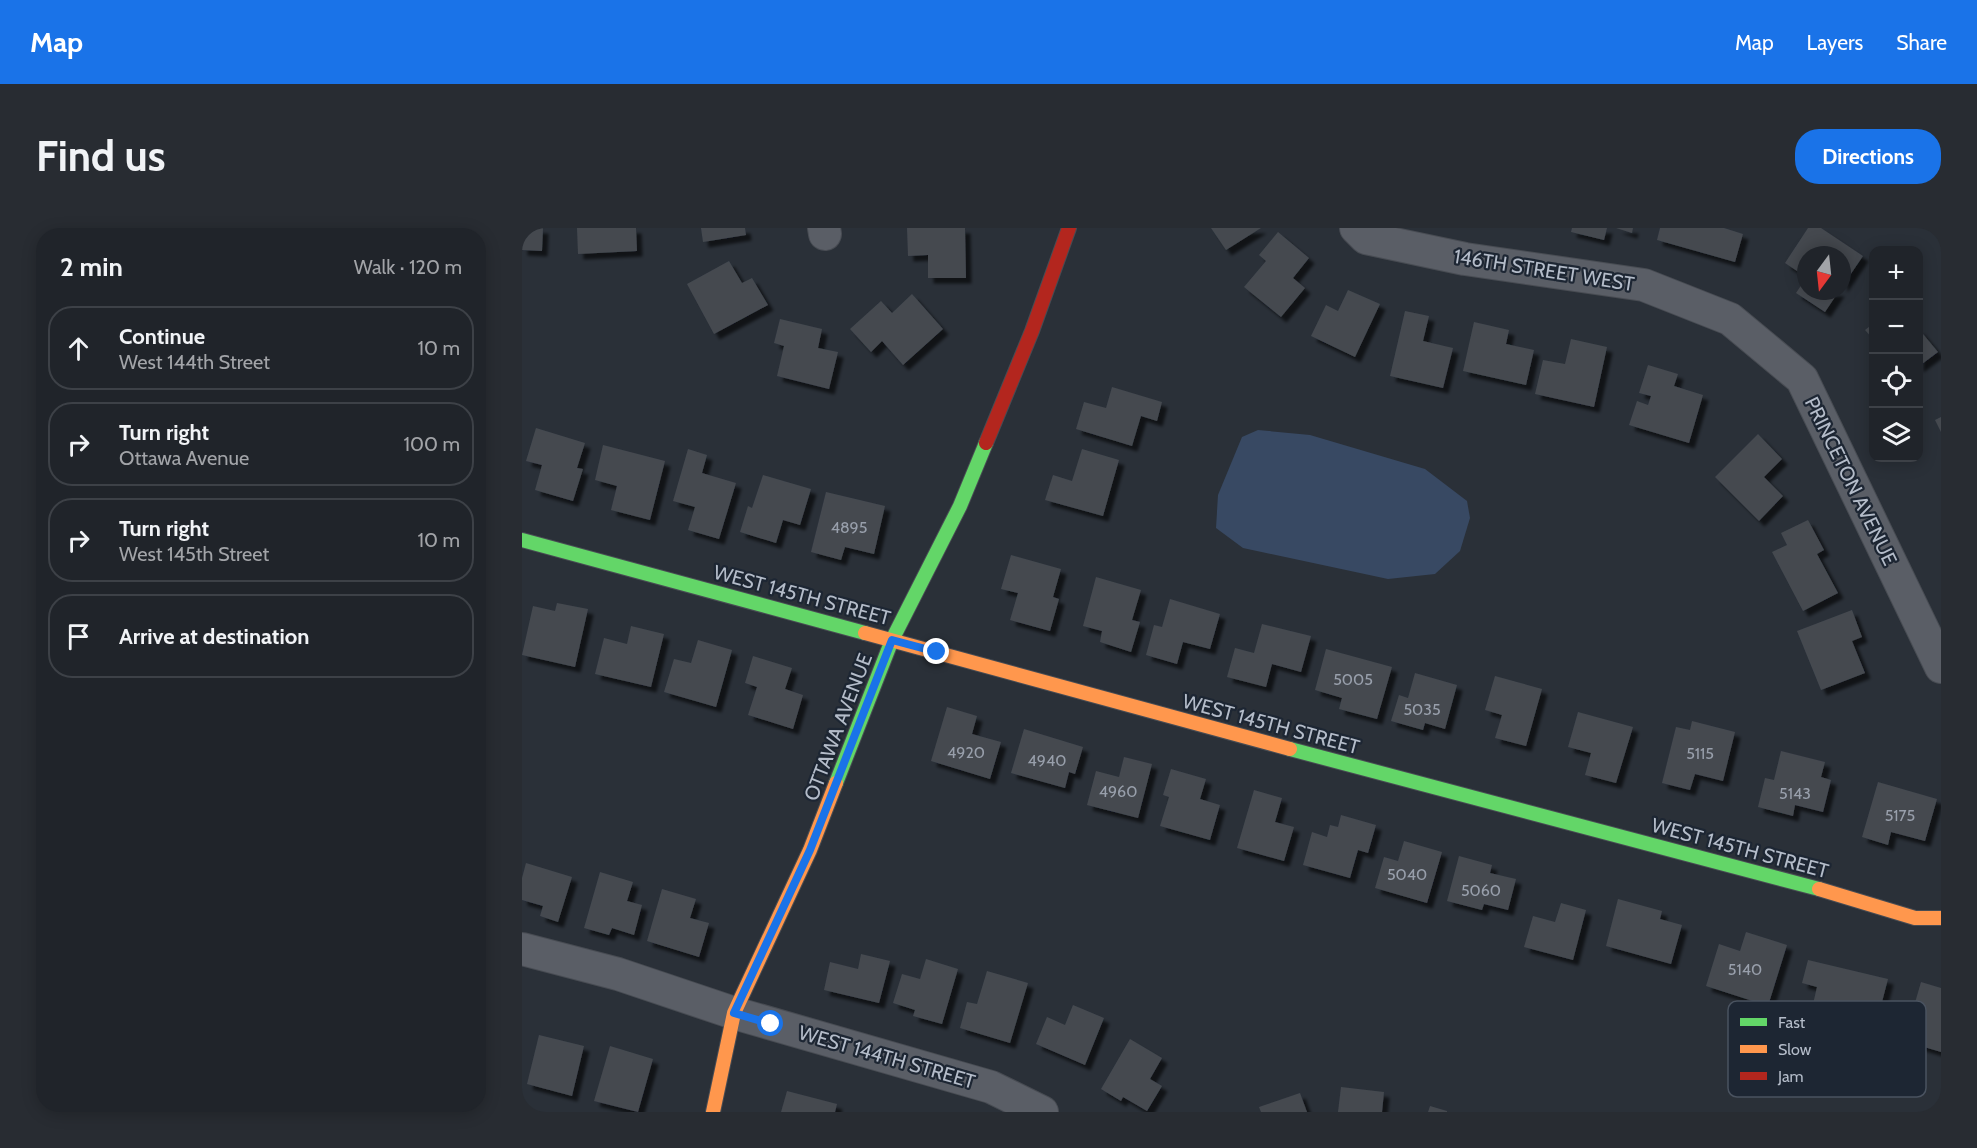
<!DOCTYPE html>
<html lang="en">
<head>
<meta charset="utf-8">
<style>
	:root { --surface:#20242a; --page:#282c32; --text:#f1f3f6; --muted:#a2a4a8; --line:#3d4147; --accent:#1a73e8 }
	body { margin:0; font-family:Cabin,sans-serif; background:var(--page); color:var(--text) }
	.controls { position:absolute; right:18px; top:18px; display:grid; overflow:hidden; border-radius:12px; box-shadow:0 3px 15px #0003 }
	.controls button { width:54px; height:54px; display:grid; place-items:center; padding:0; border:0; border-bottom:2px solid var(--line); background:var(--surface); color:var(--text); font:30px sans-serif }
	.compass { position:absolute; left:1275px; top:18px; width:54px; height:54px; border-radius:50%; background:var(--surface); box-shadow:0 3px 15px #0003; rotate:195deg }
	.stop { position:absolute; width:18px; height:18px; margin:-14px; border:4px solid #1a73e8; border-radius:50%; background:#fff }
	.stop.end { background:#1a73e8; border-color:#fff; box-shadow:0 2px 6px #0008 }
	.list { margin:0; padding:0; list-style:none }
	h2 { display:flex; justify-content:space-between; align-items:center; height:78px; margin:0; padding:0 24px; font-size:26px }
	h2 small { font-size:20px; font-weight:400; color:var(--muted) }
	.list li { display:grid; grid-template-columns:39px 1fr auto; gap:18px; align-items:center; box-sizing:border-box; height:84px; margin:0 12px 12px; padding:0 12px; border:2px solid var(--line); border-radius:24px }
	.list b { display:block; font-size:22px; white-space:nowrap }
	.list p { margin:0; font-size:20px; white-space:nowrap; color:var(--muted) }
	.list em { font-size:20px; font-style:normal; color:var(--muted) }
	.icon { flex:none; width:33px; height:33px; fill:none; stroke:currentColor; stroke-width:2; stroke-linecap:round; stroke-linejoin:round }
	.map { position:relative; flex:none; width:1419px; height:884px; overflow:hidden; border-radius:24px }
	header { display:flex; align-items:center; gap:36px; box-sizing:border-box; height:84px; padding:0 30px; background:var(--accent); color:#fff }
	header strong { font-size:28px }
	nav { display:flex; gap:33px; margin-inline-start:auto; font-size:21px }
	.intro { display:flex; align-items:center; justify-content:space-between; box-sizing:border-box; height:144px; padding:0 36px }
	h1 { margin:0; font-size:42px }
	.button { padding:15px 27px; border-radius:24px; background:var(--accent); color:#fff; font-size:21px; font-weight:700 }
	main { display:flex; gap:36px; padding:0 36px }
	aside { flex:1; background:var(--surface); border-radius:24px; box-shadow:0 3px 15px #0003 }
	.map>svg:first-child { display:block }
	.water { fill:#384963 }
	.building { fill:#444950; filter:url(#shadow) }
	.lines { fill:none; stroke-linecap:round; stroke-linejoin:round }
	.street-casing { stroke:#484c53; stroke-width:34 }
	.fast-casing { stroke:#484c53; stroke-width:16 }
	.slow-casing { stroke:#484c53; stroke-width:16 }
	.jam-casing { stroke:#484c53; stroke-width:16 }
	.street { stroke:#5a5e66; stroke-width:32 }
	.fast { stroke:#63d668; stroke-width:14 }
	.slow { stroke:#ff974d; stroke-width:14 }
	.jam { stroke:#b3261e; stroke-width:14 }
	.route { stroke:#1a73e8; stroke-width:8 }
	.labels { text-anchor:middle; stroke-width:4.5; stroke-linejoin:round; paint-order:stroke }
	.number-label { font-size:16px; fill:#989fab }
	.street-label { font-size:20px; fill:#b4bcc9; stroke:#1d2633 }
	.key { fill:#1d2633; stroke:#4a5360; stroke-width:1.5 }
	.key-label { font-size:16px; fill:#b4bcc9 }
</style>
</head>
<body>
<header>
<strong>Map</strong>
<nav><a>Map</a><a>Layers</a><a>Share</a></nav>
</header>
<div class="intro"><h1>Find us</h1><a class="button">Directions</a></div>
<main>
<aside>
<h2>2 min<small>Walk · 120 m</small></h2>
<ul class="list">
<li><svg class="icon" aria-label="ahead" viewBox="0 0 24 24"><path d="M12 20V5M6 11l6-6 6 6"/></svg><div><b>Continue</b><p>West 144th Street</p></div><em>10 m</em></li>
<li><svg class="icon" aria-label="right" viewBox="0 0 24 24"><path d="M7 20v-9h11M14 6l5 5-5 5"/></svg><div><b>Turn right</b><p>Ottawa Avenue</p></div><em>100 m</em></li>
<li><svg class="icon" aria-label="right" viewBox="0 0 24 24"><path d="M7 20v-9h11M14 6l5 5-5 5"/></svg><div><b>Turn right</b><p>West 145th Street</p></div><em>10 m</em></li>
<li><svg class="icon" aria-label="arrive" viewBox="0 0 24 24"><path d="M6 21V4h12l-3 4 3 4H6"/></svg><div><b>Arrive at destination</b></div></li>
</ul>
</aside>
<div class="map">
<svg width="1419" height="884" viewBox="0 0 1419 884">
	<defs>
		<filter id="shadow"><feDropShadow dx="5.5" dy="5.5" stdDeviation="1.5" flood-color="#0009"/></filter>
	</defs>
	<rect width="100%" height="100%" fill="#2a3038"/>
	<polygon class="water" points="736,202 788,207 903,241 945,273 948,290 938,323 913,346 866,351 721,320 694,300 696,267 720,209"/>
	<g class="building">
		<polygon points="0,0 21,0 20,23 0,22"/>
		<polygon points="55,0 114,0 115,23 56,26"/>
		<polygon points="179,0 223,0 224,7 181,14"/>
		<polygon points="385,0 443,0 444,50 406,50 406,27 386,28"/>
		<polygon points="689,0 739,0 704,22"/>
		<polygon points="1050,0 1085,0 1082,12 1049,4"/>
		<polygon points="1094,0 1111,0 1110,5"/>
		<polygon points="1138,0 1202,0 1221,6 1213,34 1135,12"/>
		<polygon points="1286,0 1299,0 1341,28 1320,59 1320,27 1284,27 1284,49 1263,35"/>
		<polygon points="756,4 787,30 771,50 783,60 759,89 722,59 744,33 737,27"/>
		<polygon points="207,33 220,55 230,50 246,77 192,106 165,56"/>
		<polygon points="1284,50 1284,63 1317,63 1303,84 1274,65"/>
		<polygon points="826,62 858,76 833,129 789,108 804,77 816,83"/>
		<polygon points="390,66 421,101 381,137 360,113 349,124 328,101 359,73 370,85"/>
		<polygon points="883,83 907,88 901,113 931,120 921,160 868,148"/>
		<polygon points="258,91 300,101 296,120 316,124 307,161 255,148 262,118 252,115"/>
		<polygon points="952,94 987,102 984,116 1012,122 1004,157 941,143"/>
		<polygon points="1352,95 1352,112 1343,102"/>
		<polygon points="1396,100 1416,124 1396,139"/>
		<polygon points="1049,111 1085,119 1072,179 1013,166 1021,132 1043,136"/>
		<polygon points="1126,137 1156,146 1152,158 1181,167 1167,215 1107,197 1115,173 1126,177 1129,168 1117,165"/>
		<polygon points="590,159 640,174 635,193 619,188 610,218 554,201 562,174 584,180"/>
		<polygon points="1419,189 1419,204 1413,192"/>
		<polygon points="14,200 63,215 55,240 61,241 51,273 13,262 20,237 4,233"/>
		<polygon points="1236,206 1260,231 1242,249 1261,268 1237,293 1193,249"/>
		<polygon points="81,217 143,233 128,292 89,282 95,258 73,252"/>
		<polygon points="166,221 185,227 180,245 214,255 197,311 166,302 173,279 151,273"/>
		<polygon points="560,221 597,232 581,288 523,272 531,247 550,253"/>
		<polygon points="241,247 289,261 278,297 261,292 254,315 218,304 226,278 230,280"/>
		<polygon points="304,264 363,278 352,326 323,319 319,332 289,324"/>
		<polygon points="1286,292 1302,322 1295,326 1316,365 1281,383 1250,324 1265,317 1259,305"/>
		<polygon points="489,327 539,341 531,369 537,371 528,403 488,392 496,365 479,361"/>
		<polygon points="574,349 619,362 610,392 618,394 609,424 578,414 580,403 561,398"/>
		<polygon points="648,371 698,386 688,421 661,414 655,436 624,427 632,397 640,399"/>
		<polygon points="35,375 66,381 53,439 0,427 11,378 33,383"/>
		<polygon points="1330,382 1340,409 1330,413 1343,445 1299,462 1275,403"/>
		<polygon points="740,396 789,408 779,444 750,436 744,459 705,449 713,420 732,425"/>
		<polygon points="109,398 142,406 129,459 73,446 82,410 105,416"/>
		<polygon points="176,412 210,422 194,479 142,464 152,431 169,435"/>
		<polygon points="804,421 870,439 855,491 817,481 820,470 793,462"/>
		<polygon points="231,428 270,440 263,461 281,467 271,501 226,487 235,459 223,455"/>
		<polygon points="893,445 935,457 923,501 903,495 901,502 869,493 877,467 886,470"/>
		<polygon points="973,448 1020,461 1004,518 973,510 980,487 963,482"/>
		<polygon points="425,479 455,488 450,506 479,514 468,551 409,533"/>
		<polygon points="1056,484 1111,499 1094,555 1063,547 1069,525 1046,519"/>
		<polygon points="1170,493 1213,504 1201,553 1173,546 1168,562 1140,555 1154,499 1168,502"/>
		<polygon points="502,501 561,519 553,546 547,544 543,560 489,545"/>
		<polygon points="1259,523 1303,534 1299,549 1309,552 1301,584 1273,577 1271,588 1236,579 1243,550 1252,552"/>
		<polygon points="602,529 630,536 616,590 565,577 574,543 597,549"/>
		<polygon points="649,541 684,551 678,571 698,577 688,612 638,598 647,569 641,567"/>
		<polygon points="1356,554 1415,571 1403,613 1369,604 1366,617 1340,609"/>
		<polygon points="732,562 760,570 753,594 772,599 762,633 715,620"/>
		<polygon points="819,587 854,597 846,625 836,622 828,650 781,637 790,604 805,609 808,597 816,599"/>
		<polygon points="882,613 920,624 905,675 853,660 862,629 876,633"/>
		<polygon points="937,628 970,637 968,645 994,651 986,682 962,676 960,682 925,673"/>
		<polygon points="4,635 50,649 36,694 18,688 21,678 0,672 0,650"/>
		<polygon points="78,644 111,654 105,673 120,677 112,707 90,700 87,707 62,700"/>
		<polygon points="140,661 174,671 168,690 187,695 177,729 125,713"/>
		<polygon points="1096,671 1140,683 1138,691 1160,697 1149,736 1084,718"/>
		<polygon points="1039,675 1064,682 1051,732 1002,719 1011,688 1033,694"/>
		<polygon points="1224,704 1265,717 1246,778 1184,758 1197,716 1218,723"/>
		<polygon points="339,726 368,733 357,775 302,762 308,734 336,741"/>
		<polygon points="404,731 436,741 420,796 391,788 393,782 371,775 380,746 398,751"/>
		<polygon points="1286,732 1366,751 1355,793 1328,787 1324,804 1301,798 1306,780 1291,776 1295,759 1280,755"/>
		<polygon points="465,743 506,755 488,815 438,800 445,774 455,776"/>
		<polygon points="1399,754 1419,760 1419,824 1382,813"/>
		<polygon points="551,777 582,790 563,837 514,816 525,789 543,797"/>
		<polygon points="17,807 62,818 50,868 5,856"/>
		<polygon points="608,811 640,830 628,851 640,858 625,883 601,869 599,873 579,861"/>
		<polygon points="88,818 131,831 116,884 72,873"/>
		<polygon points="819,859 862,864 860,884 816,884"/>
		<polygon points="265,863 315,876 313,884 259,884"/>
		<polygon points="778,865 785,884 739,884 737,879"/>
		<polygon points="908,878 925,883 925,884 906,884"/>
	</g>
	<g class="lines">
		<defs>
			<g id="street">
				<polyline points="302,0 303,6"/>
				<polyline points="834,0 844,10 943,31 1122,57 1208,91 1280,151 1419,439"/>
				<polyline points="0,721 96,746 212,785 469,859 520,884"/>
			</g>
			<g id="fast">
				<polyline points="0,312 343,405"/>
				<polyline points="768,521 1297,661"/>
				<polyline points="314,555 370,412 438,278 464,215"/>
			</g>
			<g id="slow">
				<polyline points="343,405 768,521"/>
				<polyline points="1297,661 1393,690 1419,690"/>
				<polyline points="191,884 212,785 288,622 314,555"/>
			</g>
			<polyline id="jam" points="464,215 510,103 547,0"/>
		</defs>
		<use href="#street" class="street-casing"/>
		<use href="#fast" class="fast-casing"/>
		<use href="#slow" class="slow-casing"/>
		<use href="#jam" class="jam-casing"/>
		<use href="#street" class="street"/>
		<use href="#fast" class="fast"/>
		<use href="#slow" class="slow"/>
		<use href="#jam" class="jam"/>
	</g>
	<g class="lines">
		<polyline class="route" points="249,796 212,785 288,622 370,412 415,424"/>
	</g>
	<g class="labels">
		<g class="number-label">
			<text x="327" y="305">4895</text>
			<text x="831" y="457">5005</text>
			<text x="900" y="487">5035</text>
			<text x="444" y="530">4920</text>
			<text x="1178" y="531">5115</text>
			<text x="525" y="538">4940</text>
			<text x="596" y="569">4960</text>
			<text x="1273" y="571">5143</text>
			<text x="1378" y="593">5175</text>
			<text x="885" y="652">5040</text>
			<text x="959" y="668">5060</text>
			<text x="1223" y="747">5140</text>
		</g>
		<g class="street-label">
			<text transform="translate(1022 42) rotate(9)" y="7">146TH STREET WEST</text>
			<text transform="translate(1329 253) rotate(64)" y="7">PRINCETON AVENUE</text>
			<text transform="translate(280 367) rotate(15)" y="7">WEST 145TH STREET</text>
			<text transform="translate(749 496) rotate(15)" y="7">WEST 145TH STREET</text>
			<text transform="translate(316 499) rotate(-69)" y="7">OTTAWA AVENUE</text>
			<text transform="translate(1218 620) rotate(15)" y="7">WEST 145TH STREET</text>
			<text transform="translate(365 829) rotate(16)" y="7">WEST 144TH STREET</text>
		</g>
	</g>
	<rect x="1206" y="773" width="198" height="96" rx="9" class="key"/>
	<rect x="1218" y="790" width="27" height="8" fill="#63d668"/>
	<rect x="1218" y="817" width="27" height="8" fill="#ff974d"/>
	<rect x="1218" y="844" width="27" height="8" fill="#b3261e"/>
	<g class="key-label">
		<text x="1256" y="800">Fast</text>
		<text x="1256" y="827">Slow</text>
		<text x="1256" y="854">Jam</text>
	</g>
</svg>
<div class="controls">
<button>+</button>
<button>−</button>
<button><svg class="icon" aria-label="locate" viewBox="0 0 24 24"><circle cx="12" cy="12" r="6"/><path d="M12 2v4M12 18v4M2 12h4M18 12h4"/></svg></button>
<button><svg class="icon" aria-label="layers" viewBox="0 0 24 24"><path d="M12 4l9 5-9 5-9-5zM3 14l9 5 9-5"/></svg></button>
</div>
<svg class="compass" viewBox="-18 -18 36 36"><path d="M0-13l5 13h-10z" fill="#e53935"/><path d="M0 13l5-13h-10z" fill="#a2a4a8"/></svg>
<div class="stop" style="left:249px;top:796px"></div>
<div class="stop end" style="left:415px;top:424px"></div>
</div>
</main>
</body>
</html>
